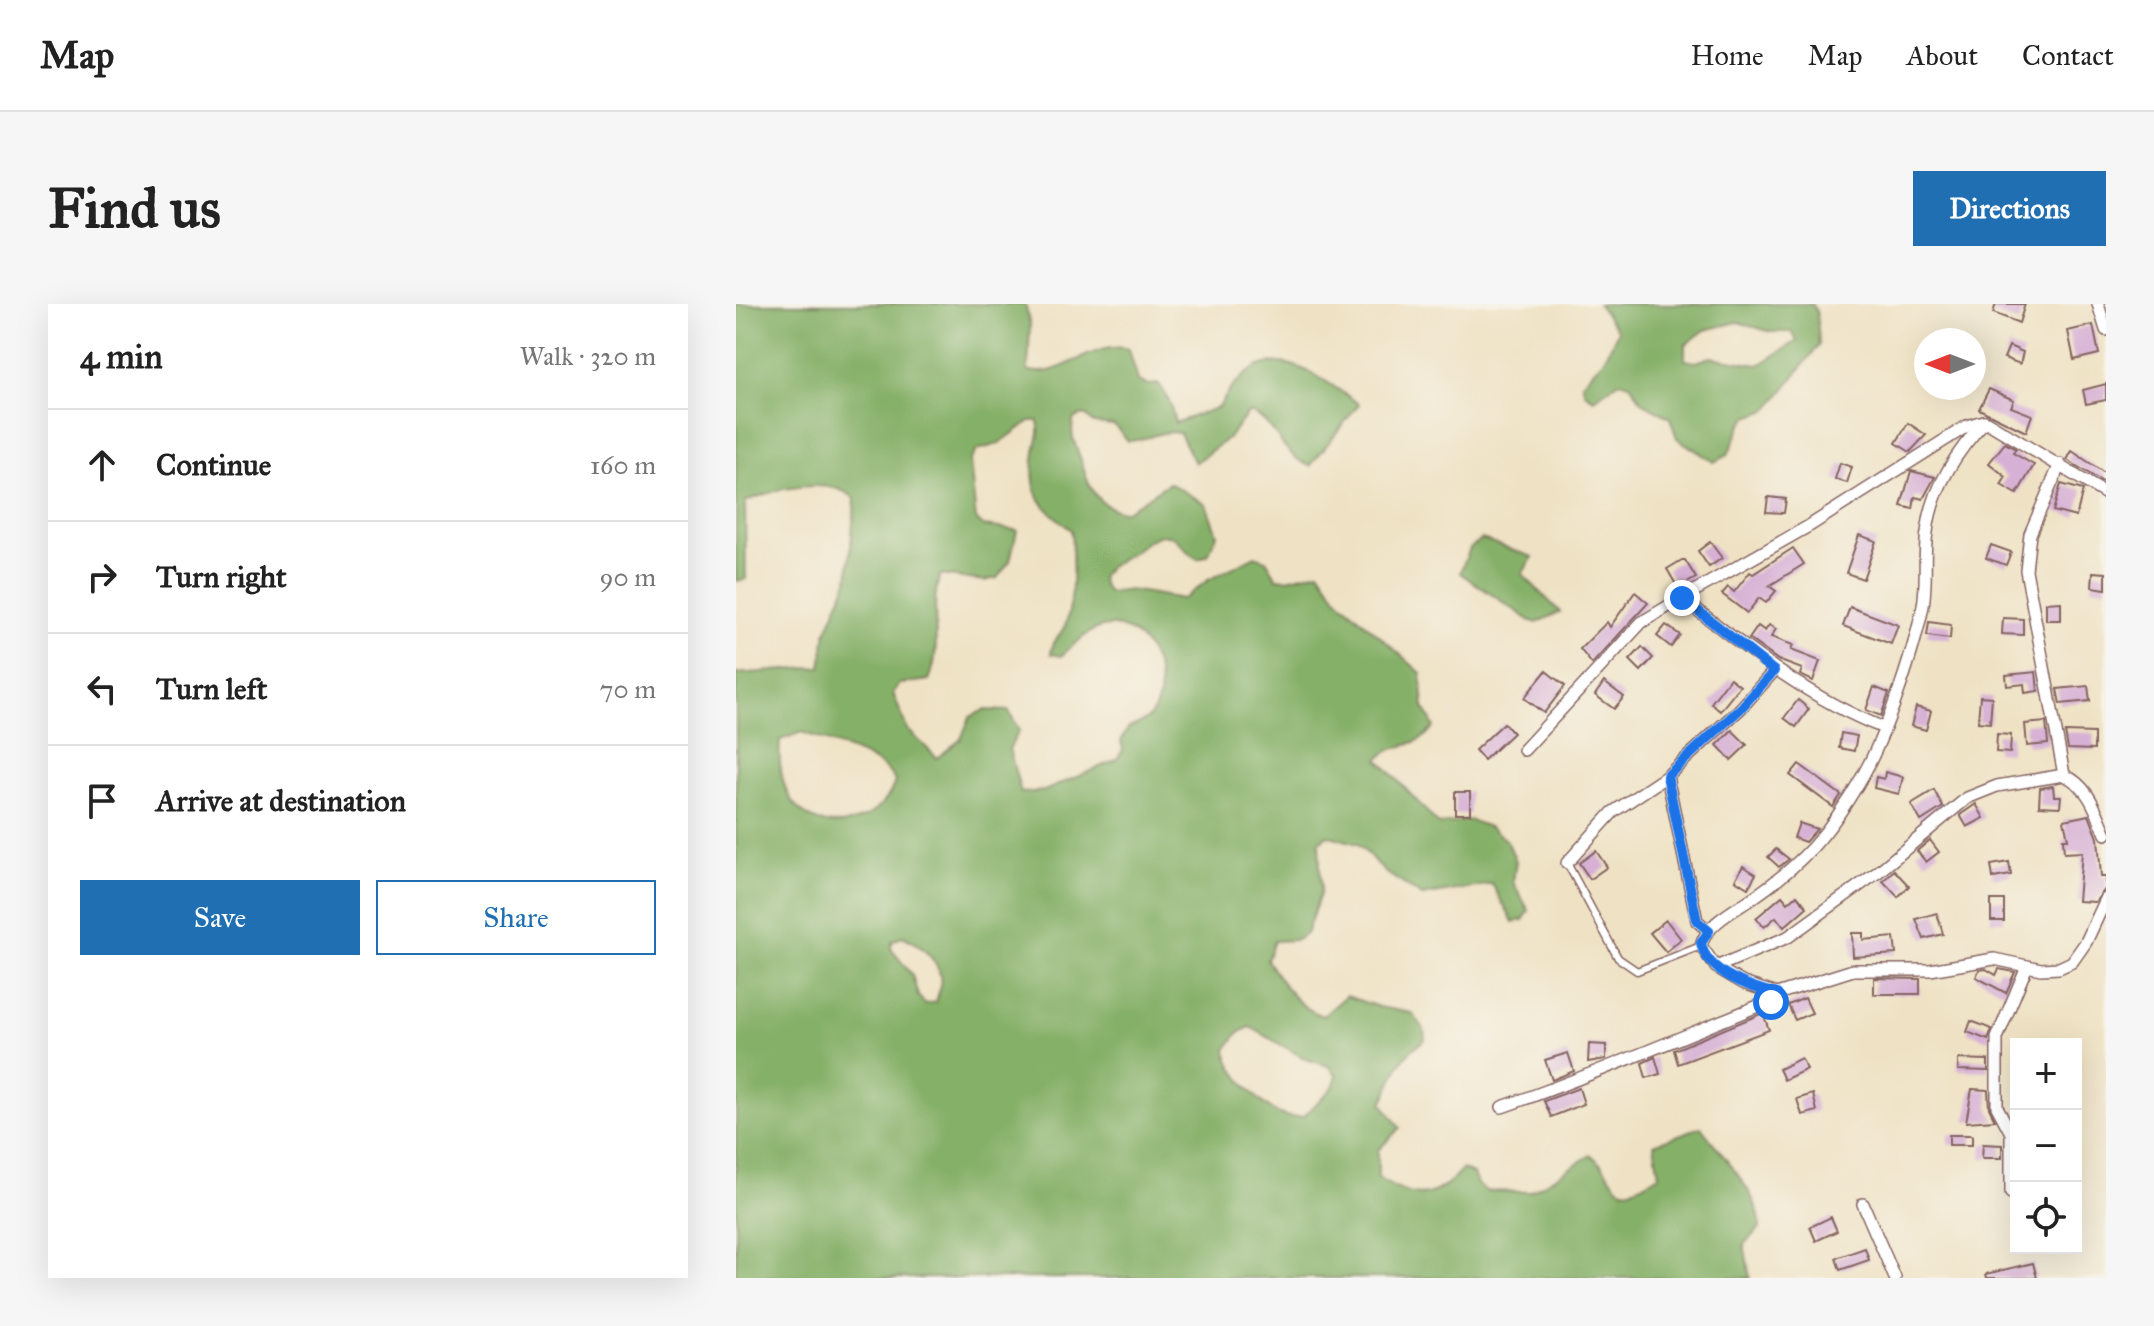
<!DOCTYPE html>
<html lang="en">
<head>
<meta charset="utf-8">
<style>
	:root { --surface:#fff; --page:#f6f6f6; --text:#222; --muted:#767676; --line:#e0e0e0; --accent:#1f6fb2 }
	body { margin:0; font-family:"IM FELL Great Primer",serif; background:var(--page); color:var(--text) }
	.controls { position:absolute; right:24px; bottom:24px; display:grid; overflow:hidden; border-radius:0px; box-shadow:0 8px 32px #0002 }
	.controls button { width:72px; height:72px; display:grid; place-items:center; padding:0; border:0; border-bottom:2px solid var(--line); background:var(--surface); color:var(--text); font:40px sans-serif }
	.compass { position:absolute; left:1178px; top:24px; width:72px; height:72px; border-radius:50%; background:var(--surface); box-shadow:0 8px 32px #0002; rotate:270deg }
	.stop { position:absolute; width:24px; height:24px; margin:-18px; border:6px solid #1a73e8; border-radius:50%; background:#fff }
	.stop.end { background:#1a73e8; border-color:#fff; box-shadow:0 2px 8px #0008 }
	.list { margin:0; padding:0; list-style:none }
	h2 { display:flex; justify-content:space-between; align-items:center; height:104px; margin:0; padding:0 32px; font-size:34px }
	h2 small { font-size:26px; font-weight:400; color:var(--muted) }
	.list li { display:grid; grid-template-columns:52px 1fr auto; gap:24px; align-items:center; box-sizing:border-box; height:112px; padding:0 32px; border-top:2px solid var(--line) }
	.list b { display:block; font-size:30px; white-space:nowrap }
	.list em { font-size:26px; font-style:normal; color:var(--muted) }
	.actions { display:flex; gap:16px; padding:24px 32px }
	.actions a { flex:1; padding:18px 0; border:2px solid var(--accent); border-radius:0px; text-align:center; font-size:28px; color:var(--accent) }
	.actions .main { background:var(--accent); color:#fff }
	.icon { flex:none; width:44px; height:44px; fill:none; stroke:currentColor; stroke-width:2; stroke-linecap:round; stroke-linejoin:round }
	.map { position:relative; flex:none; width:1370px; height:974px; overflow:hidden; border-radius:0px }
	header { display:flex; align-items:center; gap:48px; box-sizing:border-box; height:112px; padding:0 40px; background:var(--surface); border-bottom:2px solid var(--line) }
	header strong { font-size:38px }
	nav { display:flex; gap:44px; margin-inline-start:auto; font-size:28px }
	.intro { display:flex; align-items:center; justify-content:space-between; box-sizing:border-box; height:192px; padding:0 48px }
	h1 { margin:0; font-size:56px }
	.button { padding:20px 36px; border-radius:0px; background:var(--accent); color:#fff; font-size:28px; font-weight:700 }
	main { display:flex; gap:48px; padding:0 48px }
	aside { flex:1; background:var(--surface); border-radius:0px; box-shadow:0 8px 32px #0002 }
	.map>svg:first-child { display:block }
	.forest { fill:#85b068; stroke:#68684a; stroke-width:2; fill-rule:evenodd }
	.building { fill:#d7b1d5 }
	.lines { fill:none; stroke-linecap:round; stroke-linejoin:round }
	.lane-casing { stroke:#846361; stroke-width:9 }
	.street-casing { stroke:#846361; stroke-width:14 }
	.lane { stroke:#fff; stroke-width:6 }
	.street { stroke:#fff; stroke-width:11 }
	.route { stroke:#1a73e8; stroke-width:10 }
</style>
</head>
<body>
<header>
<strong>Map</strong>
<nav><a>Home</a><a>Map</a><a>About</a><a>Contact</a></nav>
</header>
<div class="intro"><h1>Find us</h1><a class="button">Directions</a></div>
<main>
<aside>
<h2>4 min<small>Walk · 320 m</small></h2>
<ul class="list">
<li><svg class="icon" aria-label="ahead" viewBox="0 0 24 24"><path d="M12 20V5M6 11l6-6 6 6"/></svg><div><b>Continue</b></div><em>160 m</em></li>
<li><svg class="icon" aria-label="right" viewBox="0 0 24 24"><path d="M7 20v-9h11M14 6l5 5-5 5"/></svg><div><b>Turn right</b></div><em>90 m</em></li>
<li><svg class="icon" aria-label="left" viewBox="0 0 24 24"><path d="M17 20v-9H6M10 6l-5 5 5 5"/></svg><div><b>Turn left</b></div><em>70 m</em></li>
<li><svg class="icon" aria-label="arrive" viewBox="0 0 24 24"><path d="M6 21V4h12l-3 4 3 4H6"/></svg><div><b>Arrive at destination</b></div></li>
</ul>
<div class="actions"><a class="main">Save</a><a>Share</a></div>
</aside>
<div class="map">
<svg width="1370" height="974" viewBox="0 0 1370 974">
	<rect width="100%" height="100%" fill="#f7f3e8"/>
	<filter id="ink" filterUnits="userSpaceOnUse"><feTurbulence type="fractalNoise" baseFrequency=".0125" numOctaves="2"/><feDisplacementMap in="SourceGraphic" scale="16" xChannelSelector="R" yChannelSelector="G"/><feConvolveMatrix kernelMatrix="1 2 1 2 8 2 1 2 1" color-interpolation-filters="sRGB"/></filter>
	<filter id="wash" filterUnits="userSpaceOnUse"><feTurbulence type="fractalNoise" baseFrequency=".006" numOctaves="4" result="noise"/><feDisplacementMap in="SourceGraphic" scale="32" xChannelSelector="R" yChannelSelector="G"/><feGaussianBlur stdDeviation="1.8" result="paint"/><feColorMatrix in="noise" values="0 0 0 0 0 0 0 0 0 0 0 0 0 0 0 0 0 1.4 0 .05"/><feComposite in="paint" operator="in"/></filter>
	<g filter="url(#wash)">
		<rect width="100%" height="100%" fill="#efe2c4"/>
		<g class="forest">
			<path d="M0 0H289L294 20 292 66C321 78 358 35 393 45L402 77 412 81 423 80 434 99 439 119 483 103C526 29 569 62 623 100L574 162C543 150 539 116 513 108L492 134 459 159 444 129C424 125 412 137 392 137L378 121 357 119 349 111 338 114C332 133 342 144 347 162 352 184 364 206 390 207L433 179 470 200 481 230 472 251 462 255C448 249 442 229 427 231 414 232 404 244 394 250 378 261 353 267 373 289L394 286 447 295 472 276 519 252 530 256 541 274 551 275 583 267 602 295 685 369 688 403 698 423C678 447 659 437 642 455L703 521 734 516 755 524 771 537 780 557 777 578 793 607 787 616 777 618 756 580 686 592 649 568 622 540 591 531 583 539 585 587 570 630 560 636 538 637 531 656C546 679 560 703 587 712L610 692 643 703 676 709 688 725 689 736C660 754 661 771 646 799L664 824 642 846V874C679 898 698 897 727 865L737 870 741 880 750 887 794 888 855 851C886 873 871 904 923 871L918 840 965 823C983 848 1027 894 1024 924L1008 940 1014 974H0V370L85 363 90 329 112 276 119 195C95 171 38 185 9 198L10 275 0 277ZM294 117H302C305 130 301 135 299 148 292 192 305 201 335 226 337 251 338 292 331 316 328 329 315 337 315 350L325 352C335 343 347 331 360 325 406 307 442 378 414 412 409 418 399 421 392 424L385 437 387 446 380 456 308 487 285 489 273 445 283 427 273 407 248 406 234 413 225 435 201 454 171 425 157 389 164 380 193 376C208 341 192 305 204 271L248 277 261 274 274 257 281 226 247 222 240 215 234 157 241 146 262 140ZM66 428C92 439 146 451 159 477 149 513 102 533 69 510 46 494 42 462 44 436ZM167 632C194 646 215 668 199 698L189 700 182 692 176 671 155 645 156 638ZM514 723 570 755 593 762 601 771 597 783 568 812C563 812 554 814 549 812 525 804 495 769 490 746L502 729Z"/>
			<path d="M862 0H1076L1081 9 1083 41 1032 106 1012 113 1005 121 992 151 978 158 941 134 934 114 906 98 894 80 884 77 858 95 849 89 846 79 869 54 882 27ZM1002 18 1035 28H1056L1061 37 1023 61 975 53 960 58 949 56V41L969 26Z"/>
			<polygon points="746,235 797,253 786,270 824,308 801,319 795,317 724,269 734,244"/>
		</g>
		<g id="blocks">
			<g class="building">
				<polygon points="1260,0 1289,0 1283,19 1257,9"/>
				<polygon points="1357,21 1363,50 1338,56 1332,27"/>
				<polygon points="1273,42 1287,48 1284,60 1268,54"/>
				<polygon points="1370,80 1370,96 1350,100 1347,86"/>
				<polygon points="1253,85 1278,96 1275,103 1296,111 1290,128 1243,105"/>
				<polygon points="1172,119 1190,131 1174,148 1160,139"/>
				<polygon points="1269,139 1280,145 1277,149 1298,161 1281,190 1265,181 1270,173 1253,159"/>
				<polygon points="1336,147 1370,170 1370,180 1331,156"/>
				<polygon points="1104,159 1116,163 1111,179 1099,175"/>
				<polygon points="1175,167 1199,173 1187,195 1179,193 1177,205 1165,202"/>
				<polygon points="1325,180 1347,186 1340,213 1317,207"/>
				<polygon points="1032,193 1050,195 1048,209 1030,208"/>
				<polygon points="1123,231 1140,237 1127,275 1110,269"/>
				<polygon points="974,238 986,254 973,263 962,247"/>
				<polygon points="1255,241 1275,248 1270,261 1250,254"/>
				<polygon points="1057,244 1068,260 1033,282 1040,287 1030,299 1023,294 1011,309 986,290 992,283 998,288 1014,268 1017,270"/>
				<polygon points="946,256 949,256 960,274 942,284 931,265"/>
				<polygon points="1357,268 1370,269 1370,285 1356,283"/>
				<polygon points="899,288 912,299 856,360 844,345 871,318 874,323"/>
				<polygon points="1325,298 1325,316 1310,316 1310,299"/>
				<polygon points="1114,303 1162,321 1155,340 1107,322"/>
				<polygon points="1267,314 1287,315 1287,331 1266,330"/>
				<polygon points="1193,318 1215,321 1214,335 1191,332"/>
				<polygon points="930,321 944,331 935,343 921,332"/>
				<polygon points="1033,321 1040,325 1035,333 1057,341 1055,346 1084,357 1077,377 1064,371 1066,365 1042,356 1013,335 1022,322 1029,327"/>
				<polygon points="906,343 917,354 905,367 894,356"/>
				<polygon points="810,367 829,382 808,409 788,394"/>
				<polygon points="1300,368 1302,387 1289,389 1288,380 1271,382 1270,371"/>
				<polygon points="994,374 1004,382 984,407 975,399"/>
				<polygon points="868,378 888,393 878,405 859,391"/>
				<polygon points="1352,382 1354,397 1324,400 1321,385"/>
				<polygon points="1138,383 1153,389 1145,412 1130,406"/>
				<polygon points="1244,392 1256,393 1254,419 1242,418"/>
				<polygon points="1062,396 1073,405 1060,423 1048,414"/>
				<polygon points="1180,403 1195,407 1190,426 1175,422"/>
				<polygon points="1310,418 1312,440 1291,442 1289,420"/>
				<polygon points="768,419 777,429 748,456 739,446"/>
				<polygon points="996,426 1011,441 995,456 981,441"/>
				<polygon points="1329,428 1358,429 1358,446 1332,445"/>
				<polygon points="1105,429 1121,432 1118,447 1103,444"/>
				<polygon points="1261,430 1275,431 1274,449 1260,448"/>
				<polygon points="1063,460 1105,491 1097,503 1054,471"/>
				<polygon points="1149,468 1167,473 1163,490 1138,484 1140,473 1148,475"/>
				<polygon points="1317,482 1318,492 1325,492 1324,503 1303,502 1304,484"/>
				<polygon points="1198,486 1207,503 1185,517 1175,500"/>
				<rect x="719" y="488" width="15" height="22"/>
				<polygon points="1240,500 1248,514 1231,523 1224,511"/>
				<polygon points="1353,511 1362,534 1365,573 1370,573 1370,584 1359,598 1342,597 1346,548 1328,549 1327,535 1332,535 1328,516"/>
				<polygon points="1063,519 1081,525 1069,538 1058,534"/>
				<polygon points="1194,536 1203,548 1190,558 1181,547"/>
				<polygon points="1040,545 1053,555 1043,563 1032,553"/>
				<polygon points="860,547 871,563 854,575 843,559"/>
				<polygon points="1273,558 1275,571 1257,574 1255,561"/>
				<polygon points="1007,562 1020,570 1012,584 999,576"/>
				<polygon points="1158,566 1173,582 1162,593 1147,577"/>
				<polygon points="1061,591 1071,603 1048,623 1040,613 1028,623 1020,614 1046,592 1052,599"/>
				<rect x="1255" y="596" width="13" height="21"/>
				<polygon points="1201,609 1207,630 1188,635 1180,615"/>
				<polygon points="930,616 945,635 930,648 914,629"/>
				<polygon points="1116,629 1127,629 1127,636 1158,633 1160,650 1117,653"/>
				<polygon points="1250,665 1260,671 1263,665 1279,668 1270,689 1240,673 1243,666"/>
				<polygon points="1138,674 1184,675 1184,690 1138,690"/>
				<polygon points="1069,694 1076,709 1059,716 1052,701"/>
				<polygon points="1027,709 1033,726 942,760 938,746"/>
				<polygon points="1235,717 1256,725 1252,736 1231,728"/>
				<polygon points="853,740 870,741 870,755 852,758"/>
				<polygon points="832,749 838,767 816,776 809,756"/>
				<polygon points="919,753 924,770 910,774 906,759"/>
				<polygon points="1065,754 1071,765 1048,776 1043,765"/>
				<polygon points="1222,755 1252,756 1252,767 1222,766"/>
				<polygon points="843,784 848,800 815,813 808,797"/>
				<polygon points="1236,785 1252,786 1253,804 1259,816 1230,818"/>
				<polygon points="1077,790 1081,807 1066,811 1061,795"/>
				<rect x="1213" y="831" width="23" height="10"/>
				<polygon points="1247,840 1266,841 1266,854 1246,854"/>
				<polygon points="1095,913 1101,927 1080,937 1074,923"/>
				<polygon points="1129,944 1133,956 1104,966 1100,954"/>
				<polygon points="1297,959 1301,974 1251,974 1250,970"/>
			</g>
		</g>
	</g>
	<g filter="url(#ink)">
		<use href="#blocks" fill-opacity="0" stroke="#846361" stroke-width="2"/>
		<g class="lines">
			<defs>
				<polyline id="lane" points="831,559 882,654 901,667 965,642"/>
				<g id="street">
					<polyline points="1362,0 1370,26"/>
					<path d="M1324 160 1294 230 1290 266 1328 471C1353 482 1360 507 1370 530"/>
					<path d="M1370 190 1249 117C1220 148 1196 185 1191 228 1187 254 1192 282 1186 307 1176 353 1149 433 1126 473 1094 529 1065 562 1012 597 995 608 970 621 965 642L980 663 1007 679 1041 690 1117 666H1194L1258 655 1305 665 1323 664 1336 658 1350 638 1370 595"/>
					<path d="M1148 424C1071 394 1011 345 946 294L1073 222 1231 122 1247 117"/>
					<polyline points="788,446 906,318 946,294"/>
					<polyline points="931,472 961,617 973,627"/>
					<polyline points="831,559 877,508 931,472 1005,404 1038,367"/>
					<polyline points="980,663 1052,633 1142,568 1231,494 1261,482 1328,471"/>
					<path d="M766 803C858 771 947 732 1037 696L1041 690"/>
					<polyline points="1275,889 1275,829 1261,803 1261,734 1291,662"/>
					<polyline points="1127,900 1159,974"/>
				</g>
			</defs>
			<use href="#lane" class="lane-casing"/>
			<use href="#street" class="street-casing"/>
			<use href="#lane" class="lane"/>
			<use href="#street" class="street"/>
		</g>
	</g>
	<g class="lines" filter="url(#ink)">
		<path class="route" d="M946 294 1038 367 1005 404 931 472 961 617 973 627 965 639C970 669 1016 684 1041 690L1035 698"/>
	</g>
</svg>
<div class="controls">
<button>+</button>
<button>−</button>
<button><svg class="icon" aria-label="locate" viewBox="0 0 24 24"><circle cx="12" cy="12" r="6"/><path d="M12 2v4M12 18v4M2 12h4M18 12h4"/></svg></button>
</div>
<svg class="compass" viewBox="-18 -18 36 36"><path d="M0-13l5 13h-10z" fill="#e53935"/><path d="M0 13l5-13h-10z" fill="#767676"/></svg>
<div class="stop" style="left:1035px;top:698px"></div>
<div class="stop end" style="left:946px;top:294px"></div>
</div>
</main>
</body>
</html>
